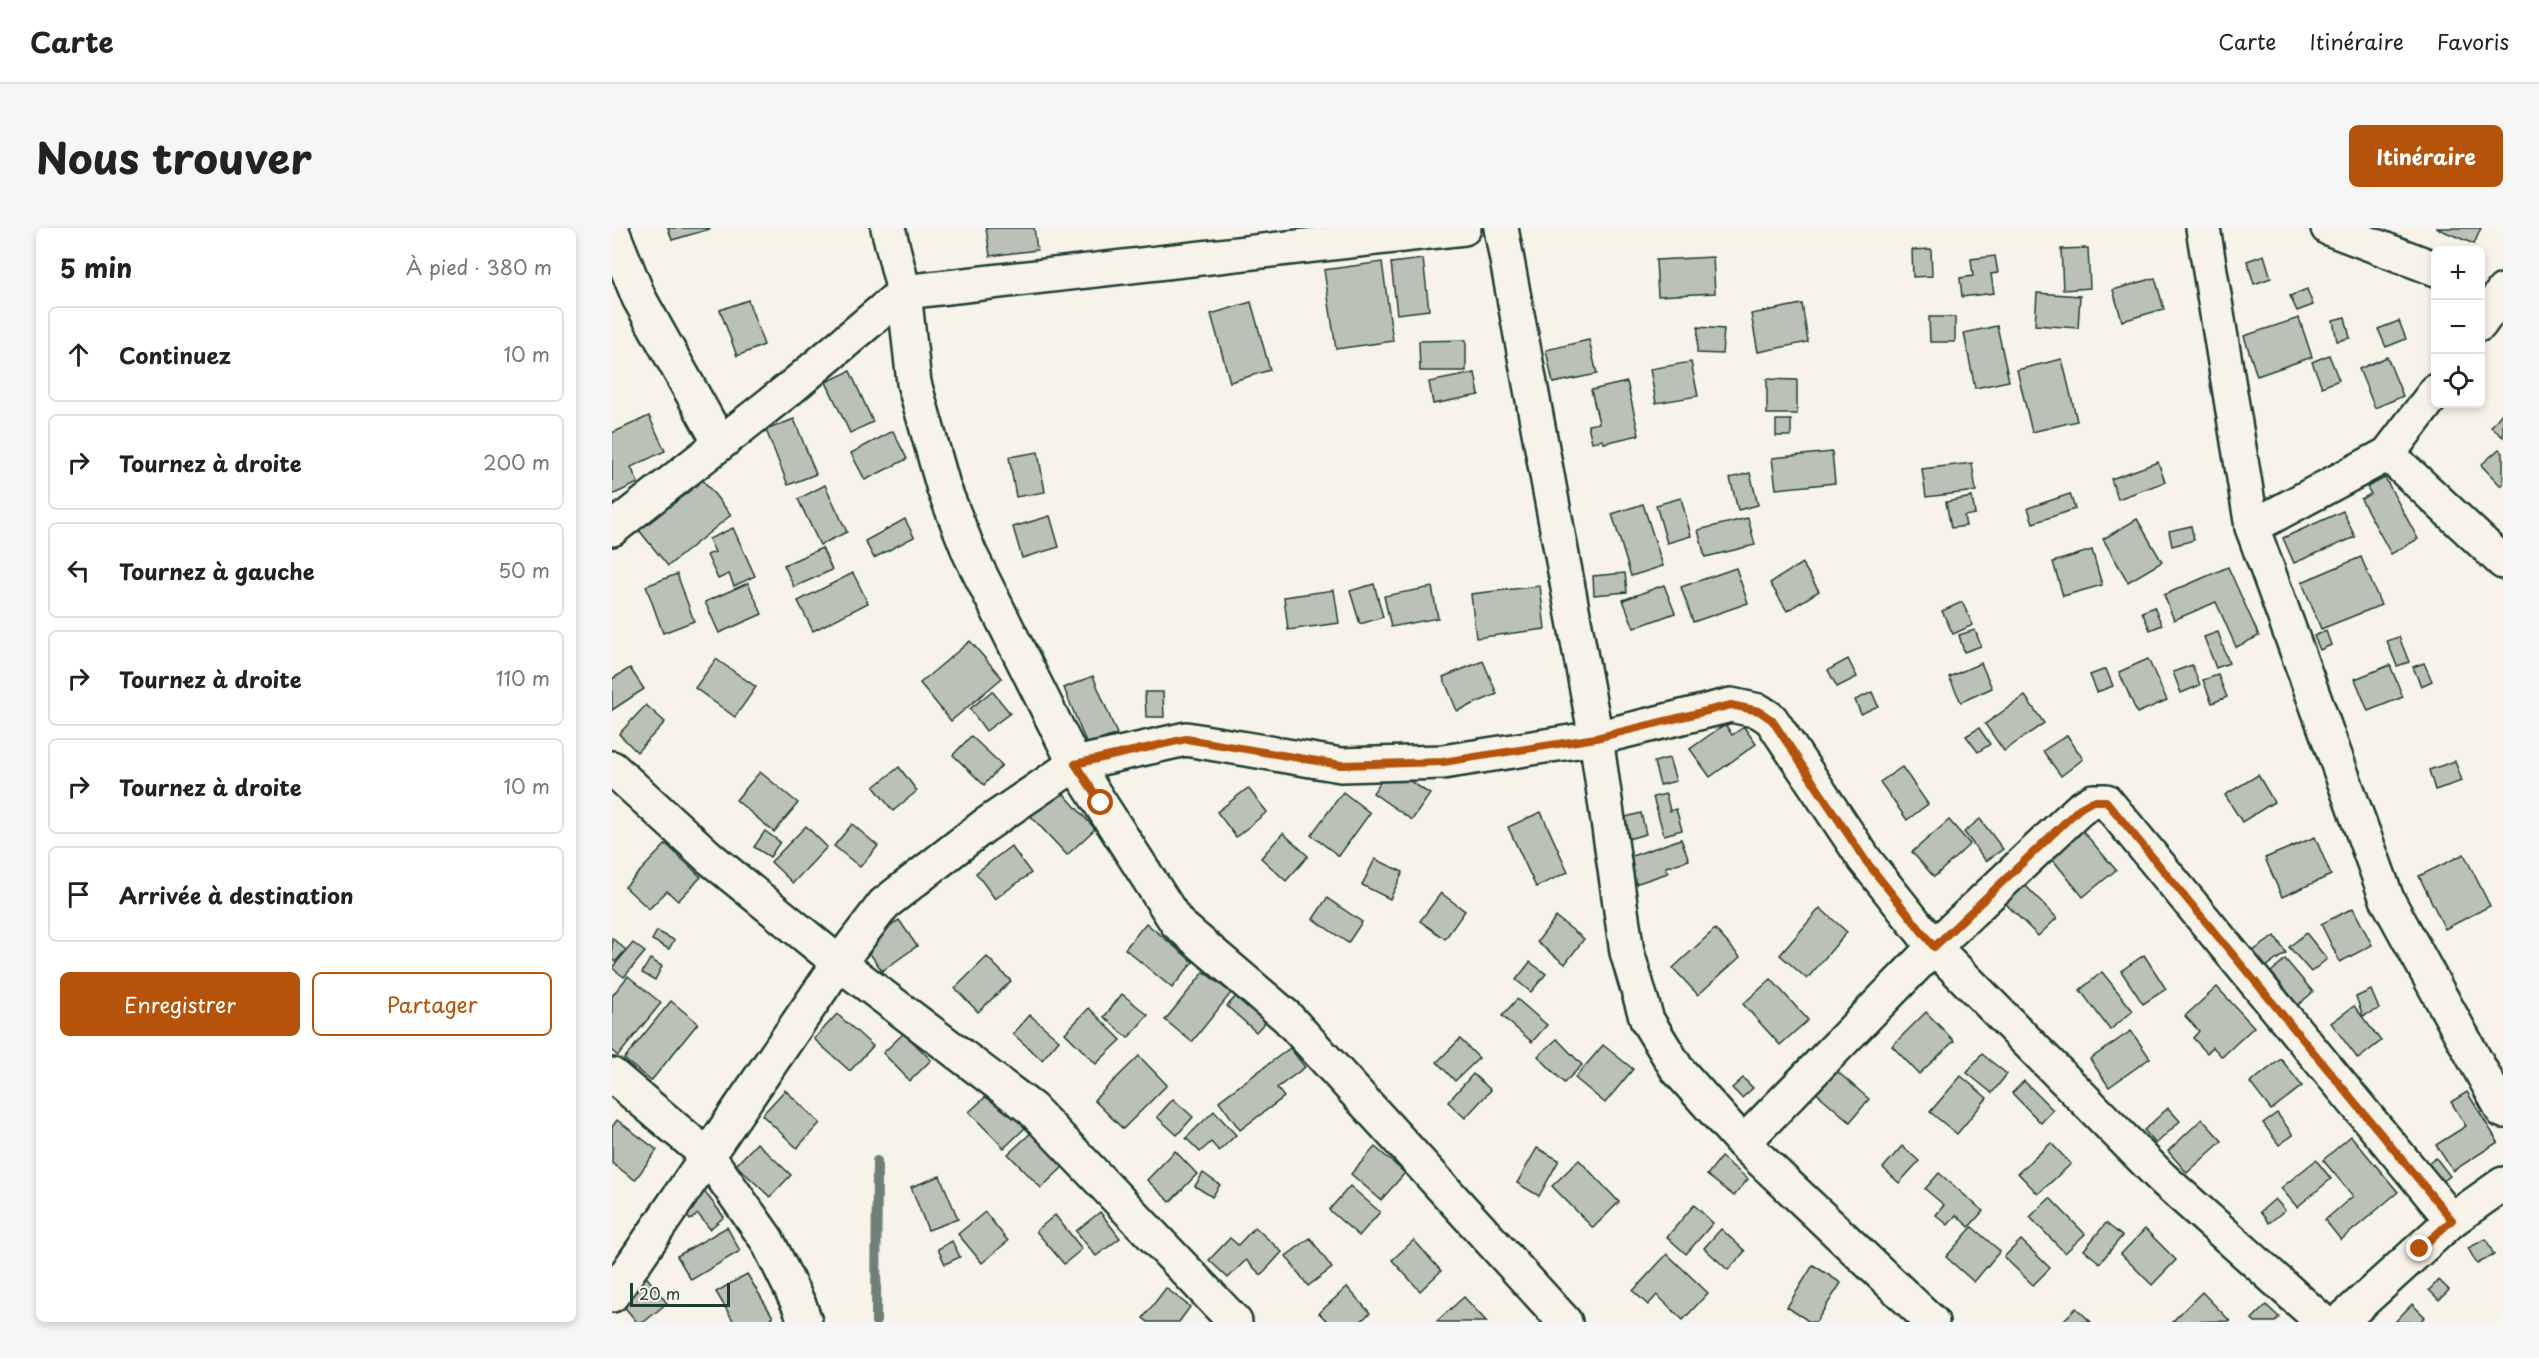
<!DOCTYPE html>
<html lang="fr">
<head>
<meta charset="utf-8">
<style>
	:root { --surface:#fff; --page:#f6f6f6; --text:#222; --muted:#767676; --line:#e0e0e0; --accent:#b45309 }
	body { margin:0; font-family:"Playpen Sans",sans-serif; background:var(--page); color:var(--text) }
	.controls { position:absolute; right:18px; top:18px; display:grid; overflow:hidden; border-radius:9px; box-shadow:0 3px 9px #0003 }
	.controls button { width:54px; height:54px; display:grid; place-items:center; padding:0; border:0; border-bottom:2px solid var(--line); background:var(--surface); color:var(--text); font:30px sans-serif }
	.scale { position:absolute; left:18px; bottom:15px; width:100px; box-sizing:border-box; padding-left:6px; border:3px solid #1f3d34; border-top:0; font-size:16px; line-height:21px; white-space:nowrap; color:#1f3d34; -webkit-text-stroke:4px #f7f3e8; paint-order:stroke }
	.stop { position:absolute; width:18px; height:18px; margin:-14px; border:4px solid #b45309; border-radius:50%; background:#fff }
	.stop.end { background:#b45309; border-color:#fff; box-shadow:0 2px 6px #0008 }
	.list { margin:0; padding:0; list-style:none }
	h2 { display:flex; justify-content:space-between; align-items:center; height:78px; margin:0; padding:0 24px; font-size:26px }
	h2 small { font-size:20px; font-weight:400; color:var(--muted) }
	.list li { display:grid; grid-template-columns:39px 1fr auto; gap:18px; align-items:center; box-sizing:border-box; height:96px; margin:0 12px 12px; padding:0 12px; border:2px solid var(--line); border-radius:9px }
	.list b { display:block; font-size:22px; white-space:nowrap }
	.list em { font-size:20px; font-style:normal; color:var(--muted) }
	.actions { display:flex; gap:12px; padding:18px 24px }
	.actions a { flex:1; padding:14px 0; border:2px solid var(--accent); border-radius:9px; text-align:center; font-size:21px; color:var(--accent) }
	.actions .main { background:var(--accent); color:#fff }
	.icon { flex:none; width:33px; height:33px; fill:none; stroke:currentColor; stroke-width:2; stroke-linecap:round; stroke-linejoin:round }
	.map { position:relative; flex:none; width:1891px; height:1094px; overflow:hidden; border-radius:9px }
	header { display:flex; align-items:center; gap:36px; box-sizing:border-box; height:84px; padding:0 30px; background:var(--surface); border-bottom:2px solid var(--line) }
	header strong { font-size:28px }
	nav { display:flex; gap:33px; margin-inline-start:auto; font-size:21px }
	.intro { display:flex; align-items:center; justify-content:space-between; box-sizing:border-box; height:144px; padding:0 36px }
	h1 { margin:0; font-size:42px }
	.button { padding:15px 27px; border-radius:9px; background:var(--accent); color:#fff; font-size:21px; font-weight:700 }
	main { display:flex; gap:36px; padding:0 36px }
	aside { flex:1; background:var(--surface); border-radius:9px; box-shadow:0 3px 9px #0003 }
	.map>svg:first-child { display:block }
	.lines { fill:none; stroke-linecap:round; stroke-linejoin:round }
	.stream { stroke:#6f8077; stroke-width:10 }
	.building { fill:#bbc1b6; stroke:#1f3d34; stroke-width:1.5 }
	.minor-casing { stroke:#1f3d34; stroke-width:38 }
	.minor { stroke:#f7f3e8; stroke-width:33 }
	.route { stroke:#b45309; stroke-width:8 }
</style>
</head>
<body>
<header>
<strong>Carte</strong>
<nav><a>Carte</a><a>Itinéraire</a><a>Favoris</a></nav>
</header>
<div class="intro"><h1>Nous trouver</h1><a class="button">Itinéraire</a></div>
<main>
<aside>
<h2>5 min<small>À pied · 380 m</small></h2>
<ul class="list">
<li><svg class="icon" aria-label="ahead" viewBox="0 0 24 24"><path d="M12 20V5M6 11l6-6 6 6"/></svg><div><b>Continuez</b></div><em>10 m</em></li>
<li><svg class="icon" aria-label="right" viewBox="0 0 24 24"><path d="M7 20v-9h11M14 6l5 5-5 5"/></svg><div><b>Tournez à droite</b></div><em>200 m</em></li>
<li><svg class="icon" aria-label="left" viewBox="0 0 24 24"><path d="M17 20v-9H6M10 6l-5 5 5 5"/></svg><div><b>Tournez à gauche</b></div><em>50 m</em></li>
<li><svg class="icon" aria-label="right" viewBox="0 0 24 24"><path d="M7 20v-9h11M14 6l5 5-5 5"/></svg><div><b>Tournez à droite</b></div><em>110 m</em></li>
<li><svg class="icon" aria-label="right" viewBox="0 0 24 24"><path d="M7 20v-9h11M14 6l5 5-5 5"/></svg><div><b>Tournez à droite</b></div><em>10 m</em></li>
<li><svg class="icon" aria-label="arrive" viewBox="0 0 24 24"><path d="M6 21V4h12l-3 4 3 4H6"/></svg><div><b>Arrivée à destination</b></div></li>
</ul>
<div class="actions"><a class="main">Enregistrer</a><a>Partager</a></div>
</aside>
<div class="map">
<svg width="1891" height="1094" viewBox="0 0 1891 1094">
	<rect width="100%" height="100%" fill="#f7f3e8"/>
	<filter id="ink" filterUnits="userSpaceOnUse"><feTurbulence type="fractalNoise" baseFrequency=".0167" numOctaves="2"/><feDisplacementMap in="SourceGraphic" scale="12" xChannelSelector="R" yChannelSelector="G"/><feConvolveMatrix kernelMatrix="1 2 1 2 8 2 1 2 1" color-interpolation-filters="sRGB"/></filter>
	<g filter="url(#ink)">
		<g class="lines">
			<polyline class="stream" points="264,1094 265,933"/>
		</g>
		<g class="building">
			<polygon points="56,0 98,0 98,1 60,12"/>
			<polygon points="374,0 422,0 425,22 378,28"/>
			<polygon points="1824,0 1869,0 1862,16"/>
			<polygon points="1476,20 1478,60 1451,62 1449,21"/>
			<polygon points="1319,21 1320,48 1301,49 1300,22"/>
			<polygon points="1652,27 1659,50 1642,56 1635,33"/>
			<polygon points="1383,28 1386,45 1379,46 1382,65 1350,69 1348,50 1361,48 1359,31"/>
			<polygon points="1101,29 1103,65 1046,68 1044,32"/>
			<polygon points="811,31 817,82 785,86 779,35"/>
			<polygon points="770,34 781,113 724,121 712,42"/>
			<polygon points="1543,50 1552,81 1510,93 1501,62"/>
			<polygon points="1695,61 1701,77 1685,83 1678,68"/>
			<polygon points="1425,65 1468,68 1466,100 1423,97"/>
			<polygon points="136,72 152,117 125,128 108,82"/>
			<polygon points="639,74 658,142 618,154 599,86"/>
			<polygon points="1190,76 1196,114 1146,124 1139,86"/>
			<polygon points="1317,89 1343,89 1343,114 1318,114"/>
			<polygon points="1733,89 1738,110 1725,113 1721,92"/>
			<polygon points="1687,90 1700,129 1645,148 1632,108"/>
			<polygon points="1787,93 1794,111 1774,119 1766,101"/>
			<polygon points="1385,98 1397,153 1363,160 1352,105"/>
			<polygon points="1086,99 1112,101 1110,126 1085,125"/>
			<polygon points="854,112 854,143 808,143 807,113"/>
			<polygon points="977,112 985,146 941,155 934,122"/>
			<polygon points="1717,127 1727,152 1710,159 1700,134"/>
			<polygon points="1775,129 1791,168 1763,180 1747,141"/>
			<polygon points="1450,131 1465,193 1420,204 1405,142"/>
			<polygon points="1079,134 1086,168 1044,175 1038,141"/>
			<polygon points="238,143 261,194 238,205 214,154"/>
			<polygon points="863,145 867,167 821,176 817,154"/>
			<polygon points="1155,151 1185,152 1185,186 1155,186"/>
			<polygon points="1015,154 1027,207 992,215 991,212 980,214 976,197 987,195 979,162"/>
			<polygon points="1891,184 1891,209 1879,199"/>
			<polygon points="37,188 53,223 19,239 26,255 0,267 0,205"/>
			<polygon points="182,191 204,246 176,257 154,202"/>
			<rect x="1164" y="192" width="15" height="16"/>
			<polygon points="281,203 295,231 253,252 239,225"/>
			<polygon points="1887,221 1891,225 1891,256 1889,258 1869,237"/>
			<polygon points="426,224 433,264 404,269 397,229"/>
			<polygon points="1220,224 1223,255 1164,261 1160,230"/>
			<polygon points="1546,234 1553,254 1506,271 1499,251"/>
			<polygon points="1360,235 1364,263 1314,269 1310,241"/>
			<polygon points="1138,245 1146,277 1126,282 1118,250"/>
			<polygon points="86,246 119,287 56,338 22,296"/>
			<polygon points="1773,250 1806,311 1779,326 1749,271 1759,266 1755,259"/>
			<polygon points="213,257 235,304 208,317 186,271"/>
			<polygon points="1458,266 1463,281 1421,295 1416,280"/>
			<polygon points="1360,269 1363,286 1352,288 1354,298 1339,300 1334,274"/>
			<polygon points="1069,270 1079,308 1055,315 1044,277"/>
			<polygon points="1031,276 1051,338 1019,348 1000,286"/>
			<polygon points="1731,283 1743,309 1682,335 1671,310"/>
			<polygon points="438,288 447,319 410,330 401,299"/>
			<polygon points="1136,290 1143,317 1093,329 1086,302"/>
			<polygon points="293,291 302,309 262,330 253,313"/>
			<polygon points="1525,291 1550,334 1516,354 1491,311"/>
			<polygon points="1579,298 1582,312 1560,318 1557,303"/>
			<polygon points="121,300 143,348 122,358 117,346 106,351 95,327 103,324 97,311"/>
			<polygon points="210,320 220,342 182,359 172,337"/>
			<polygon points="1480,322 1490,357 1451,368 1441,334"/>
			<polygon points="1749,329 1769,377 1709,401 1690,354"/>
			<polygon points="1190,335 1207,363 1175,383 1158,355"/>
			<polygon points="1616,339 1647,408 1624,419 1604,374 1562,392 1552,367"/>
			<polygon points="1124,340 1136,375 1081,394 1069,359"/>
			<polygon points="241,345 256,375 201,403 186,373"/>
			<polygon points="1013,345 1015,364 982,367 981,348"/>
			<polygon points="65,346 82,393 51,405 34,358"/>
			<polygon points="136,355 150,386 107,405 93,374"/>
			<polygon points="762,356 771,389 748,396 738,363"/>
			<polygon points="1052,357 1063,385 1022,400 1011,372"/>
			<polygon points="928,358 933,401 864,410 859,366"/>
			<polygon points="820,359 826,390 779,399 772,368"/>
			<polygon points="722,362 727,395 676,402 672,369"/>
			<polygon points="1350,374 1361,397 1341,406 1330,383"/>
			<polygon points="1542,379 1550,397 1538,402 1530,384"/>
			<polygon points="1363,402 1369,418 1352,424 1347,407"/>
			<polygon points="1714,403 1719,417 1708,422 1702,408"/>
			<polygon points="1606,404 1617,435 1604,440 1592,409"/>
			<polygon points="1787,409 1797,434 1785,438 1775,413"/>
			<polygon points="358,413 390,450 339,493 308,455"/>
			<polygon points="104,431 144,459 123,489 83,460"/>
			<polygon points="1236,431 1245,449 1225,459 1216,442"/>
			<polygon points="1536,431 1555,472 1525,485 1507,444"/>
			<polygon points="871,433 885,466 845,483 831,449"/>
			<polygon points="1369,435 1380,460 1349,474 1337,449"/>
			<polygon points="1812,435 1820,453 1809,458 1801,439"/>
			<polygon points="1580,437 1588,457 1569,465 1561,444"/>
			<polygon points="1778,437 1791,469 1756,483 1743,451"/>
			<polygon points="18,440 32,461 0,482 0,451"/>
			<polygon points="1494,441 1501,458 1485,464 1478,447"/>
			<polygon points="1606,447 1615,469 1600,475 1591,452"/>
			<polygon points="481,448 505,506 475,517 452,460"/>
			<polygon points="380,463 398,485 374,503 358,481"/>
			<polygon points="533,464 551,464 552,489 534,489"/>
			<polygon points="1260,464 1266,478 1249,486 1243,472"/>
			<polygon points="1413,468 1432,495 1392,523 1373,496"/>
			<polygon points="34,477 53,494 25,524 7,506"/>
			<polygon points="1113,496 1120,507 1132,499 1144,516 1098,549 1078,521"/>
			<polygon points="1367,500 1378,516 1366,524 1354,508"/>
			<polygon points="1455,507 1471,531 1449,548 1431,523"/>
			<polygon points="359,508 390,537 372,557 341,527"/>
			<polygon points="1057,530 1064,553 1048,557 1042,534"/>
			<polygon points="1843,533 1850,553 1823,562 1817,542"/>
			<polygon points="287,539 305,563 281,583 262,559"/>
			<polygon points="1290,539 1316,576 1295,592 1268,554"/>
			<polygon points="778,540 818,566 800,592 761,565"/>
			<polygon points="148,544 186,575 162,604 124,572"/>
			<polygon points="1646,547 1662,574 1630,594 1613,567"/>
			<polygon points="443,556 483,601 455,627 413,582"/>
			<polygon points="636,560 655,584 624,609 605,584"/>
			<polygon points="731,564 758,585 727,628 699,607"/>
			<polygon points="1054,566 1058,583 1064,581 1070,602 1052,607 1041,569"/>
			<polygon points="929,584 956,644 924,659 896,599"/>
			<polygon points="1029,585 1034,606 1016,611 1010,590"/>
			<polygon points="1368,591 1391,621 1374,633 1352,604"/>
			<polygon points="1337,592 1358,616 1322,649 1300,624"/>
			<polygon points="240,596 266,618 248,639 222,618"/>
			<polygon points="194,598 215,619 181,655 159,634"/>
			<polygon points="1469,601 1504,642 1471,669 1437,627"/>
			<polygon points="153,603 168,614 158,629 142,619"/>
			<polygon points="671,605 696,628 674,653 649,630"/>
			<polygon points="1703,609 1719,647 1670,669 1653,630"/>
			<polygon points="1069,611 1077,632 1054,639 1056,645 1023,656 1014,630"/>
			<polygon points="54,616 89,649 66,673 55,663 37,681 13,659"/>
			<polygon points="399,618 419,645 383,671 364,645"/>
			<polygon points="1852,626 1878,678 1833,701 1807,648"/>
			<polygon points="763,631 791,644 778,671 750,657"/>
			<polygon points="1413,657 1445,690 1426,708 1393,675"/>
			<polygon points="829,665 853,683 833,711 808,693"/>
			<polygon points="715,670 750,694 736,715 701,691"/>
			<polygon points="1208,680 1235,704 1195,751 1168,727"/>
			<polygon points="1741,680 1760,717 1728,734 1709,696"/>
			<polygon points="944,689 972,711 953,736 925,714"/>
			<polygon points="287,692 305,718 270,743 252,717"/>
			<polygon points="534,695 581,734 560,760 513,721"/>
			<polygon points="1103,701 1128,729 1086,767 1061,740"/>
			<polygon points="45,703 62,712 57,721 40,712"/>
			<polygon points="1694,705 1715,731 1699,744 1677,719"/>
			<polygon points="1663,708 1674,725 1652,740 1641,723"/>
			<polygon points="0,710 14,722 3,734 0,731"/>
			<polygon points="21,715 33,724 12,749 0,740"/>
			<polygon points="1532,727 1554,761 1531,776 1509,743"/>
			<polygon points="375,729 399,753 366,784 343,760"/>
			<polygon points="38,731 50,738 43,752 30,745"/>
			<polygon points="1673,731 1701,764 1686,777 1659,744"/>
			<polygon points="918,734 934,746 919,764 904,752"/>
			<polygon points="592,744 619,765 580,814 553,792"/>
			<polygon points="1490,744 1521,783 1498,802 1468,762"/>
			<polygon points="16,748 49,775 6,828 0,823 0,768"/>
			<polygon points="1159,751 1196,792 1168,817 1131,776"/>
			<polygon points="1605,759 1642,799 1610,829 1601,819 1595,825 1581,810 1587,803 1573,788"/>
			<polygon points="630,762 658,789 644,804 615,778"/>
			<polygon points="1759,762 1767,781 1751,788 1744,769"/>
			<polygon points="510,766 536,787 516,810 492,789"/>
			<polygon points="905,771 935,797 920,814 890,788"/>
			<polygon points="59,773 86,795 39,853 12,831"/>
			<polygon points="1742,778 1769,813 1746,831 1719,795"/>
			<polygon points="477,780 509,812 484,836 453,805"/>
			<polygon points="1314,784 1342,813 1307,846 1280,818"/>
			<polygon points="225,786 261,818 238,843 202,811"/>
			<polygon points="418,787 447,812 430,832 401,806"/>
			<polygon points="1519,803 1538,830 1497,859 1478,831"/>
			<polygon points="292,805 319,832 298,853 271,825"/>
			<polygon points="848,811 867,830 843,853 825,834"/>
			<polygon points="945,811 970,837 952,855 926,828"/>
			<polygon points="991,817 1021,841 993,875 963,850"/>
			<polygon points="678,820 693,839 665,860 672,869 628,902 607,873"/>
			<polygon points="1370,826 1395,846 1380,865 1355,845"/>
			<polygon points="527,828 555,857 511,901 482,872"/>
			<polygon points="1669,831 1690,858 1659,882 1638,855"/>
			<polygon points="1220,839 1257,871 1238,894 1201,862"/>
			<polygon points="861,846 879,862 853,890 836,874"/>
			<polygon points="1349,848 1375,870 1345,906 1318,884"/>
			<polygon points="1131,850 1141,860 1130,870 1120,860"/>
			<polygon points="1412,853 1441,882 1429,895 1400,865"/>
			<polygon points="173,862 208,895 185,920 150,887"/>
			<polygon points="380,863 414,899 392,920 357,884"/>
			<polygon points="1855,864 1886,914 1841,943 1824,917 1854,898 1839,874"/>
			<polygon points="561,871 581,889 565,907 545,889"/>
			<polygon points="1556,880 1568,893 1544,916 1532,902"/>
			<polygon points="602,883 624,907 607,923 599,914 588,924 574,910"/>
			<polygon points="1665,885 1681,907 1667,917 1651,895"/>
			<polygon points="1590,891 1610,913 1575,945 1556,923"/>
			<polygon points="5,892 45,922 23,952 0,935 0,899"/>
			<polygon points="420,904 452,938 429,960 396,926"/>
			<polygon points="1739,908 1786,964 1729,1012 1713,992 1741,968 1711,932"/>
			<polygon points="145,915 179,947 158,969 124,937"/>
			<polygon points="1439,915 1459,936 1426,966 1406,945"/>
			<polygon points="1290,918 1307,933 1287,955 1271,940"/>
			<polygon points="763,919 793,945 769,972 739,946"/>
			<polygon points="925,920 947,932 927,968 905,955"/>
			<polygon points="563,923 585,946 558,974 535,952"/>
			<polygon points="1109,929 1136,951 1122,968 1095,947"/>
			<polygon points="1824,930 1838,948 1823,959 1810,940"/>
			<polygon points="967,932 1007,974 981,1000 940,958"/>
			<polygon points="1704,932 1719,951 1685,979 1669,960"/>
			<polygon points="591,945 608,957 600,969 583,958"/>
			<polygon points="1327,945 1371,983 1357,999 1344,987 1336,997 1324,987 1332,977 1313,961"/>
			<polygon points="328,948 346,991 316,1002 299,959"/>
			<polygon points="738,958 768,984 747,1008 717,982"/>
			<polygon points="92,963 112,989 98,1001 86,986 78,992 70,981"/>
			<polygon points="1438,970 1473,1006 1453,1025 1418,989"/>
			<polygon points="1663,971 1673,982 1657,995 1648,984"/>
			<polygon points="1082,977 1101,995 1074,1026 1055,1009"/>
			<polygon points="373,984 396,1013 370,1035 346,1006"/>
			<polygon points="488,984 508,1010 484,1028 464,1003"/>
			<polygon points="443,987 470,1021 452,1036 424,1003"/>
			<polygon points="1494,995 1510,1008 1488,1035 1472,1022"/>
			<polygon points="115,999 128,1023 79,1052 65,1028"/>
			<polygon points="643,999 670,1024 649,1047 634,1032 616,1050 597,1032 618,1010 626,1017"/>
			<polygon points="1360,999 1388,1023 1362,1054 1334,1029"/>
			<polygon points="1109,1001 1133,1023 1116,1042 1092,1020"/>
			<polygon points="1533,1001 1564,1032 1540,1057 1509,1026"/>
			<polygon points="698,1010 720,1040 696,1058 674,1028"/>
			<polygon points="1874,1011 1882,1027 1865,1036 1856,1020"/>
			<polygon points="802,1012 829,1043 808,1063 780,1032"/>
			<polygon points="1409,1012 1438,1040 1421,1057 1392,1029"/>
			<polygon points="340,1013 348,1029 333,1036 326,1021"/>
			<polygon points="1055,1026 1096,1065 1071,1092 1045,1067 1036,1077 1021,1063"/>
			<polygon points="1201,1037 1229,1055 1204,1094 1198,1094 1175,1079"/>
			<polygon points="32,1046 55,1075 32,1094 25,1094 4,1069"/>
			<polygon points="135,1046 161,1089 152,1094 122,1094 104,1064"/>
			<polygon points="1827,1052 1837,1062 1827,1072 1817,1062"/>
			<polygon points="735,1059 758,1085 748,1094 716,1094 707,1085"/>
			<polygon points="554,1060 578,1079 567,1094 536,1094 531,1090"/>
			<polygon points="1590,1064 1618,1093 1560,1094"/>
			<polygon points="852,1069 875,1094 826,1094 825,1093"/>
			<polygon points="1800,1076 1813,1089 1807,1094 1783,1094"/>
			<polygon points="1654,1077 1667,1089 1663,1094 1643,1094 1640,1091"/>
			<polygon points="1464,1080 1479,1094 1450,1094"/>
		</g>
		<g class="lines">
			<defs>
				<g id="minor">
					<polyline points="276,0 292,64 302,155 332,261 358,326 463,536 565,695 675,789 953,1094"/>
					<polyline points="889,0 984,510 1015,724 1035,792 1065,841 1131,915 1320,1094"/>
					<polyline points="1591,0 1640,299 1775,671 1891,883"/>
					<polyline points="1716,0 1824,41"/>
					<polyline points="0,3 27,70 108,215"/>
					<polyline points="1868,96 1891,63"/>
					<polyline points="1776,226 1891,334"/>
					<polyline points="1640,299 1776,226 1824,163"/>
					<polyline points="0,301 181,158 292,64 852,0"/>
					<polyline points="0,540 98,630 227,735 420,881 623,1094"/>
					<polyline points="0,847 96,928 155,1012 188,1079 193,1094"/>
					<polyline points="1131,915 1322,719 1468,581 1481,573 1494,573 1840,992"/>
					<polyline points="0,1067 227,735 272,676 372,598 463,536 574,511 729,537 831,534 984,510 1119,477 1147,483 1159,491 1253,632 1322,719 1550,950 1711,1094"/>
					<polyline points="1728,1094 1840,992 1891,956"/>
				</g>
			</defs>
			<use href="#minor" class="minor-casing"/>
			<use href="#minor" class="minor"/>
		</g>
	</g>
	<g class="lines" filter="url(#ink)">
		<polyline class="route" points="489,575 463,536 574,511 729,537 831,534 984,510 1119,477 1147,483 1160,492 1253,632 1322,719 1468,580 1481,573 1494,573 1840,992 1808,1021"/>
	</g>
</svg>
<div class="controls">
<button>+</button>
<button>−</button>
<button><svg class="icon" aria-label="locate" viewBox="0 0 24 24"><circle cx="12" cy="12" r="6"/><path d="M12 2v4M12 18v4M2 12h4M18 12h4"/></svg></button>
</div>
<div class="scale">20 m</div>
<div class="stop" style="left:489px;top:575px"></div>
<div class="stop end" style="left:1808px;top:1021px"></div>
</div>
</main>
</body>
</html>
